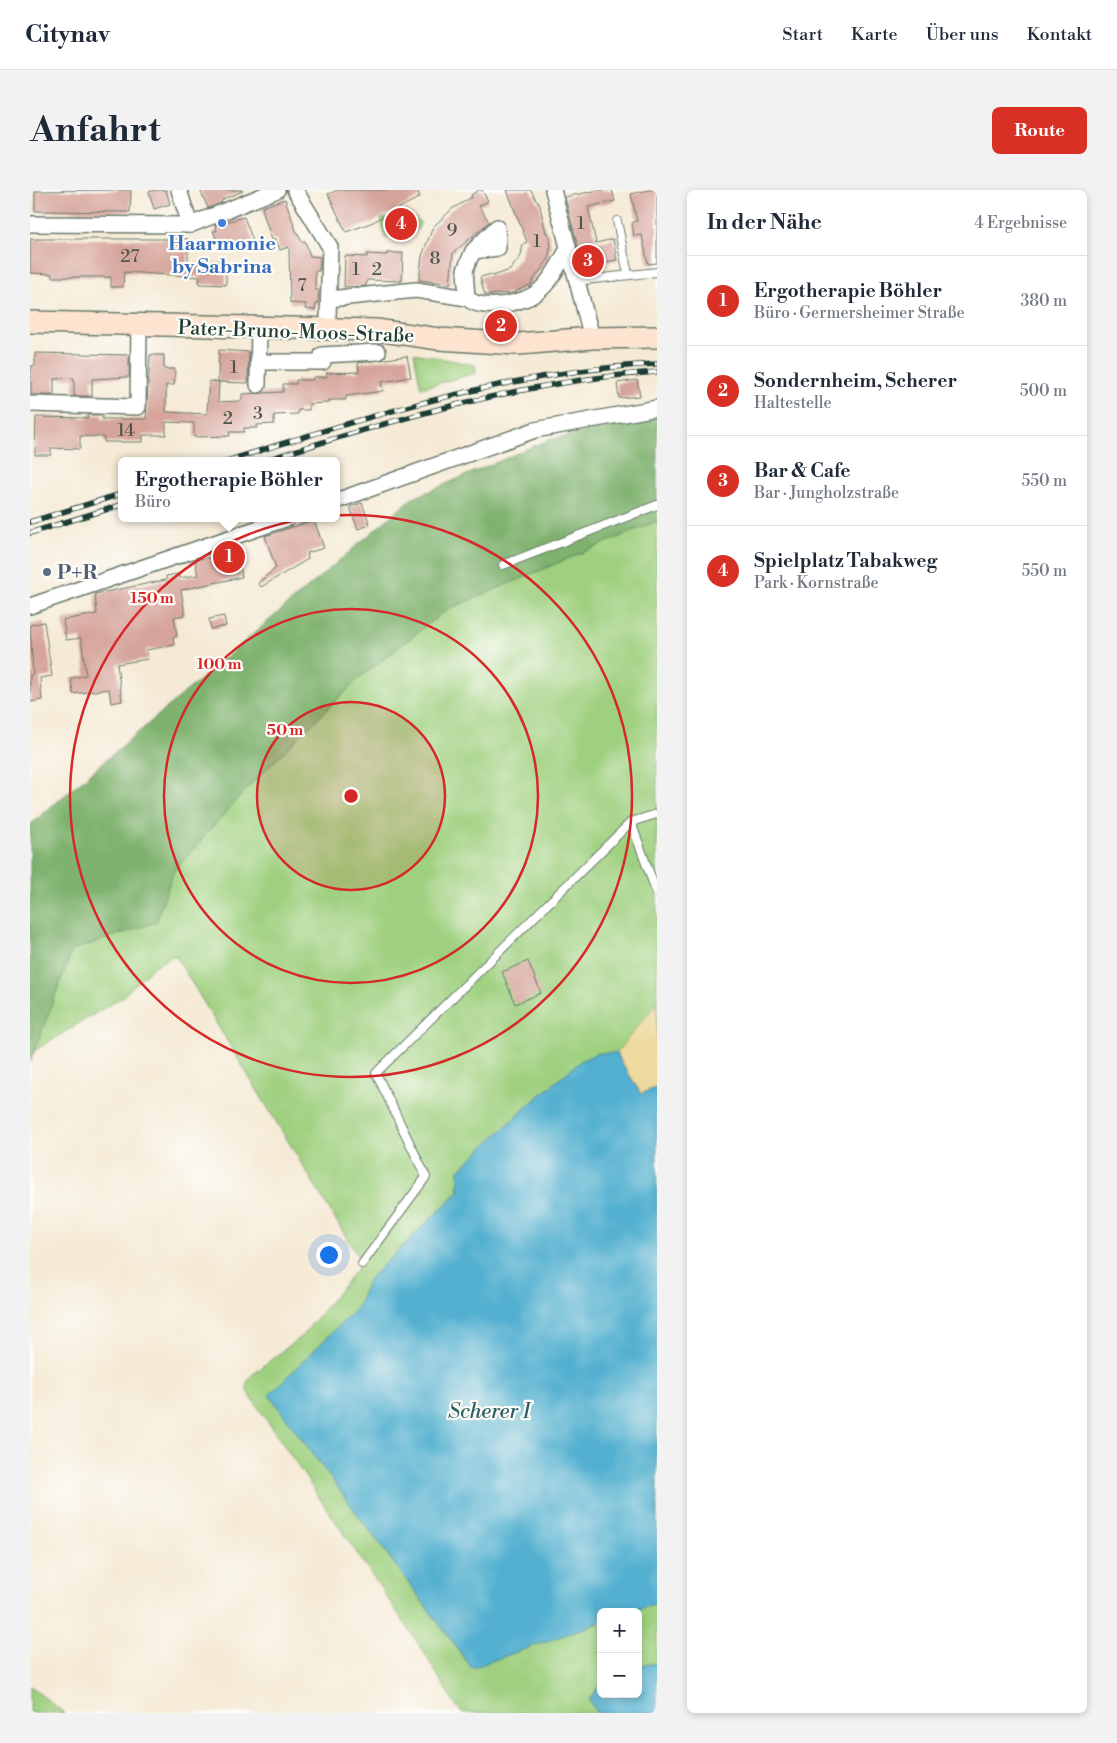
<!DOCTYPE html>
<html lang="de">
<head>
<meta charset="utf-8">
<style>
	:root { --surface:#fff; --page:#f2f2f3; --text:#1f2937; --muted:#747a83; --line:#e0e1e3; --accent:#d93025 }
	body { margin:0; font-family:"Libre Bodoni",serif; background:var(--page); color:var(--text) }
	.controls { position:absolute; right:15px; bottom:15px; display:grid; overflow:hidden; border-radius:8px; box-shadow:0 2px 8px #0003 }
	.controls button { width:45px; height:45px; display:grid; place-items:center; padding:0; border:0; border-bottom:1px solid var(--line); background:var(--surface); color:var(--text); font:25px sans-serif }
	.you { position:absolute; left:298px; top:1064px; width:18px; height:18px; margin:-12px; border:4px solid #fff; border-radius:50%; background:#1a73e8; box-shadow:0 0 0 8px #1a73e833 }
	.badge { display:grid; place-items:center; width:32px; height:32px; border-radius:50%; background:var(--accent); color:#fff; font-size:16px; font-weight:700 }
	.pin { position:absolute; translate:-50% -50%; border:2px solid #fff; box-shadow:0 1px 5px #0006 }
	.popup { position:absolute; left:88px; top:267px; width:222px; height:65px; box-sizing:border-box; display:grid; place-content:center; border-radius:8px; background:var(--surface); filter:drop-shadow(0 1px 4px #0005); font-size:16px; white-space:nowrap; color:var(--muted) }
	.popup b { font-size:19px; color:var(--text) }
	.popup::after { content:''; position:absolute; left:50%; top:100%; margin-left:-10px; border:10px solid transparent; border-top-color:var(--surface) }
	.list { margin:0; padding:0; list-style:none }
	h2 { display:flex; justify-content:space-between; align-items:center; height:65px; margin:0; padding:0 20px; font-size:21px }
	h2 small { font-size:16px; font-weight:400; color:var(--muted) }
	.list li { display:grid; grid-template-columns:32px 1fr auto; gap:15px; align-items:center; box-sizing:border-box; height:90px; padding:0 20px; border-top:1px solid var(--line) }
	.list b { display:block; font-size:19px; white-space:nowrap }
	.list p { margin:0; font-size:16px; white-space:nowrap; color:var(--muted) }
	.list em { font-size:16px; font-style:normal; color:var(--muted) }
	.map { position:relative; flex:none; width:627px; height:1523px; overflow:hidden; border-radius:8px }
	header { display:flex; align-items:center; gap:30px; box-sizing:border-box; height:70px; padding:0 25px; background:var(--surface); border-bottom:1px solid var(--line) }
	header strong { font-size:24px }
	nav { display:flex; gap:28px; margin-inline-start:auto; font-size:18px }
	.intro { display:flex; align-items:center; justify-content:space-between; box-sizing:border-box; height:120px; padding:0 30px }
	h1 { margin:0; font-size:35px }
	.button { padding:12px 22px; border-radius:8px; background:var(--accent); color:#fff; font-size:18px; font-weight:700 }
	main { display:flex; gap:30px; padding:0 30px }
	aside { flex:1; background:var(--surface); border-radius:8px; box-shadow:0 2px 8px #0003 }
	.map>svg:first-child { display:block }
	.green { fill:#9fd07f; stroke:#5f865a }
	.forest { fill:#7fb26e; stroke:#4f7851 }
	.sand { fill:#eeda9e; stroke:#868c69 }
	.water { fill:#52b0d0; stroke:#387682 }
	.building { fill:#d6a49b }
	.lines { fill:none; stroke-linecap:round; stroke-linejoin:round }
	.lane-casing { stroke:#6a7a6c; stroke-width:10 }
	.street-casing { stroke:#6a7a6c; stroke-width:18 }
	.secondary-casing { stroke:#6a7a6c; stroke-width:24 }
	.lane { stroke:#fff; stroke-width:8 }
	.street { stroke:#fff; stroke-width:15 }
	.secondary { stroke:#fde4d0; stroke-width:21 }
	.rail-casing { stroke:#1f3d34; stroke-width:5.5 }
	.rail { stroke:#fdfcf7; stroke-width:4; stroke-dasharray:11; stroke-linecap:butt }
	.ring { fill:none; stroke:#d62828; stroke-width:2.5 }
	.shop-dot { fill:#3f7fe0; stroke:#fdfcf7; stroke-width:2 }
	.service-dot { fill:#5c6f8a; stroke:#fdfcf7; stroke-width:2 }
	.labels { text-anchor:middle; stroke-width:4.5; stroke-linejoin:round; paint-order:stroke }
	.number-label { font-size:18px; fill:#4d574e }
	.shop-label { font-size:20px; font-weight:bold; fill:#366cbe; stroke:#fdfcf7 }
	.street-label { font-size:20px; fill:#1f3d34; stroke:#fdfcf7 }
	.service-label { font-size:20px; font-weight:bold; fill:#4e5e75; stroke:#fdfcf7; text-anchor:start }
	.water-label { font-size:21px; font-style:italic; fill:#2e6063; stroke:#fdfcf7 }
	.centre { fill:#d62828; stroke:#fdfcf7; stroke-width:2.5 }
	.ring-label { font-size:15px; text-anchor:middle; font-weight:bold; fill:#d62828; stroke:#fdfcf7; stroke-width:4.5; stroke-linejoin:round; paint-order:stroke }
</style>
</head>
<body>
<header>
<strong>Citynav</strong>
<nav><a>Start</a><a>Karte</a><a>Über uns</a><a>Kontakt</a></nav>
</header>
<div class="intro"><h1>Anfahrt</h1><a class="button">Route</a></div>
<main>
<div class="map">
<svg width="627" height="1523" viewBox="0 0 627 1523">
	<rect width="100%" height="100%" fill="#fdfcf7"/>
	<filter id="ink" filterUnits="userSpaceOnUse"><feTurbulence type="fractalNoise" baseFrequency=".02" numOctaves="2"/><feDisplacementMap in="SourceGraphic" scale="10" xChannelSelector="R" yChannelSelector="G"/><feConvolveMatrix kernelMatrix="1 2 1 2 8 2 1 2 1" color-interpolation-filters="sRGB"/></filter>
	<filter id="wash" filterUnits="userSpaceOnUse"><feTurbulence type="fractalNoise" baseFrequency=".0096" numOctaves="4" result="noise"/><feDisplacementMap in="SourceGraphic" scale="20" xChannelSelector="R" yChannelSelector="G"/><feGaussianBlur stdDeviation="1.12" result="paint"/><feColorMatrix in="noise" values="0 0 0 0 0 0 0 0 0 0 0 0 0 0 0 0 0 1.4 0 .05"/><feComposite in="paint" operator="in"/></filter>
	<g filter="url(#wash)">
		<rect width="100%" height="100%" fill="#f5ead5"/>
		<g class="green">
			<polygon points="377,21 391,33 383,45 355,48 351,29"/>
			<polygon points="384,163 445,175 446,183 391,198"/>
			<polygon points="627,331 627,897 552,870 501,913 429,980 429,1001 339,1089 327,1118 239,1205 441,1477 571,1432 571,1493 559,1510 567,1523 433,1523 424,1513 392,1459 217,1201 217,1193 222,1185 273,1145 332,1073 145,765 124,776 92,807 4,861 42,760 126,732 143,682 217,598 328,489 416,420"/>
			<polygon points="627,1413 627,1473 608,1476 608,1422 600,1422"/>
			<polygon points="0,1496 34,1523 0,1523"/>
		</g>
		<polygon class="forest" points="627,227 627,331 416,420 328,489 217,598 143,682 126,732 42,760 0,873 0,635 381,309 518,250"/>
		<polygon class="sand" points="627,813 627,897 611,904 586,863"/>
		<g class="water">
			<polygon points="568,863 586,863 611,904 627,897 627,1413 600,1422 571,1422 571,1432 442,1478 239,1205 327,1118 339,1089 429,1002 429,980 501,913 552,870"/>
			<polygon points="627,1473 627,1523 567,1523 559,1510 571,1493 571,1504 608,1504 608,1476"/>
		</g>
		<g id="blocks">
			<g class="building">
				<polygon points="101,0 100,22 5,21 5,1"/>
				<polygon points="124,0 136,0 140,14 124,19 119,2"/>
				<polygon points="170,0 212,0 213,1 193,9 191,13 178,18"/>
				<polygon points="308,0 387,0 390,7 341,33 316,42 298,4"/>
				<polygon points="449,0 452,0 458,11 449,16 459,32 423,63 420,94 389,90 392,66 403,37 422,19 442,7 441,5"/>
				<polygon points="477,0 501,0 507,12 509,12 516,43 518,42 521,54 518,70 501,93 502,94 482,103 455,105 450,87 462,84 463,86 480,80 491,66 493,54 497,52"/>
				<polygon points="569,0 582,0 585,11 558,17 566,53 583,49 587,70 553,76 535,7"/>
				<polygon points="619,0 627,0 627,73 618,74 612,45 604,46 602,33 607,31 601,4"/>
				<polygon points="255,9 266,41 272,52 275,51 280,66 290,67 289,81 285,81 285,100 289,100 288,114 286,114 285,120 275,119 276,114 260,113 259,57 250,60 246,49 242,50 235,29 232,17"/>
				<polygon points="214,27 225,56 189,55 183,41 187,41 185,35"/>
				<polygon points="0,49 158,49 158,73 196,73 196,95 169,94 170,87 94,82 93,97 81,97 81,87 22,87 22,84 0,83"/>
				<polygon points="357,63 373,63 372,91 337,90 336,96 314,97 315,66 337,67 337,64 357,65"/>
				<polygon points="189,160 219,162 218,193 188,192"/>
				<polygon points="5,163 99,165 99,187 62,189 62,206 44,206 44,188 24,189 24,205 1,205 1,176 5,176"/>
				<polygon points="120,165 134,165 134,179 145,179 144,195 136,195 136,222 177,224 179,191 189,192 188,212 212,211 212,204 253,202 253,194 266,194 266,190 283,190 283,187 297,187 296,183 329,182 328,173 377,166 381,187 351,192 353,201 316,206 316,210 299,210 299,213 279,214 279,220 268,220 268,224 244,225 244,234 227,235 227,238 214,238 214,242 199,242 200,246 164,247 164,233 136,232 136,245 113,245 113,252 74,252 74,247 50,246 50,259 21,258 21,265 5,265 6,227 58,228 58,225 72,225 72,229 116,229"/>
				<polygon points="607,190 610,206 589,208 587,193"/>
				<polygon points="332,313 340,335 328,339 320,317"/>
				<polygon points="284,330 294,358 277,363 278,369 231,397 228,393 246,378 235,346"/>
				<polygon points="208,362 212,387 151,400 155,425 144,427 147,446 143,447 144,455 116,460 118,469 87,474 92,511 81,513 79,499 43,504 41,488 56,485 51,448 36,450 33,430 67,424 65,404 136,390 136,386 148,384 149,388 168,385 165,370"/>
				<polygon points="194,426 196,436 181,439 179,429"/>
				<polygon points="14,432 22,486 10,488 12,510 0,512 0,485 3,484 0,435"/>
				<polygon points="498,771 511,803 485,814 472,782"/>
			</g>
		</g>
	</g>
	<g filter="url(#ink)">
		<use href="#blocks" fill-opacity="0" stroke="#6a7a6c" stroke-width="1"/>
		<g class="lines">
			<defs>
				<g id="lane">
					<polyline points="587,31 598,84"/>
					<polyline points="546,91 627,82"/>
					<polyline points="473,375 627,315"/>
					<polyline points="601,632 626,701"/>
					<polyline points="332,1074 396,987 346,883 601,632 627,624"/>
				</g>
				<g id="street">
					<polyline points="149,0 160,35"/>
					<polyline points="265,0 300,57 298,128"/>
					<polyline points="523,0 562,148"/>
					<polyline points="0,34 160,35 247,0"/>
					<path d="M443 61 467 37 468 58 443 61 435 80 437 108C452 122 495 114 510 100 522 90 530 72 538 59"/>
					<polyline points="299,109 386,100 437,108"/>
					<polyline points="228,172 293,172 292,165 348,162"/>
					<polyline points="228,195 229,138"/>
					<polyline points="0,214 108,217 109,135"/>
					<polyline points="306,311 505,240 627,218"/>
					<polyline points="0,416 258,328"/>
				</g>
				<polyline id="secondary" points="0,132 346,140 409,149 488,154 562,148 627,147"/>
			</defs>
			<use href="#lane" class="lane-casing"/>
			<use href="#street" class="street-casing"/>
			<use href="#secondary" class="secondary-casing"/>
			<use href="#lane" class="lane"/>
			<use href="#street" class="street"/>
			<use href="#secondary" class="secondary"/>
			<defs>
				<g id="rail">
					<path d="M197 271C337 227 479 181 627 174"/>
					<path d="M233 271C361 230 492 191 627 182"/>
					<polyline points="0,332 91,304"/>
					<polyline points="0,343 91,315"/>
				</g>
			</defs>
			<use href="#rail" class="rail-casing"/>
			<use href="#rail" class="rail"/>
		</g>
	</g>
	<circle cx="321" cy="606" r="94" fill="#d62828" fill-opacity=".12"/>
	<g class="ring">
		<circle cx="321" cy="606" r="94"/>
		<circle cx="321" cy="606" r="187"/>
		<circle cx="321" cy="606" r="281"/>
	</g>
	<circle class="shop-dot" cx="192" cy="33" r="5"/>
	<circle class="service-dot" cx="17" cy="382" r="5"/>
	<g class="labels">
		<g class="number-label">
			<text x="551" y="39">1</text>
			<text x="422" y="46">9</text>
			<text x="507" y="57">1</text>
			<text x="100" y="72">27</text>
			<text x="405" y="74">8</text>
			<text x="326" y="85">1</text>
			<text x="347" y="85">2</text>
			<text x="272" y="101">7</text>
			<text x="204" y="183">1</text>
			<text x="228" y="229">3</text>
			<text x="198" y="234">2</text>
			<text x="96" y="246">14</text>
		</g>
		<g class="shop-label">
			<text x="192" y="60">Haarmonie<tspan x="192" dy="23">by Sabrina</tspan></text>
		</g>
		<g class="street-label">
			<text transform="translate(266 141) rotate(2)" y="7">Pater-Bruno-Moos-Straße</text>
		</g>
		<g class="service-label">
			<text x="27" y="389">P+R</text>
		</g>
		<g class="water-label">
			<text x="459" y="1228">Scherer I</text>
		</g>
	</g>
	<circle cx="321" cy="606" r="8" class="centre"/>
	<g class="ring-label">
		<text x="122" y="413">150 m</text>
		<text x="189" y="479">100 m</text>
		<text x="255" y="545">50 m</text>
	</g>
</svg>
<div class="controls">
<button>+</button>
<button>−</button>
</div>
<div class="you"></div>
<div class="pin badge" style="left:199px;top:367px">1</div>
<div class="popup"><b>Ergotherapie Böhler</b>Büro</div>
<div class="pin badge" style="left:471px;top:136px">2</div>
<div class="pin badge" style="left:558px;top:71px">3</div>
<div class="pin badge" style="left:371px;top:34px">4</div>
</div>
<aside>
<h2>In der Nähe<small>4 Ergebnisse</small></h2>
<ul class="list">
<li><span class="badge">1</span><div><b>Ergotherapie Böhler</b><p>Büro · Germersheimer Straße</p></div><em>380 m</em></li>
<li><span class="badge">2</span><div><b>Sondernheim, Scherer</b><p>Haltestelle</p></div><em>500 m</em></li>
<li><span class="badge">3</span><div><b>Bar &amp; Cafe</b><p>Bar · Jungholzstraße</p></div><em>550 m</em></li>
<li><span class="badge">4</span><div><b>Spielplatz Tabakweg</b><p>Park · Kornstraße</p></div><em>550 m</em></li>
</ul>
</aside>
</main>
</body>
</html>
